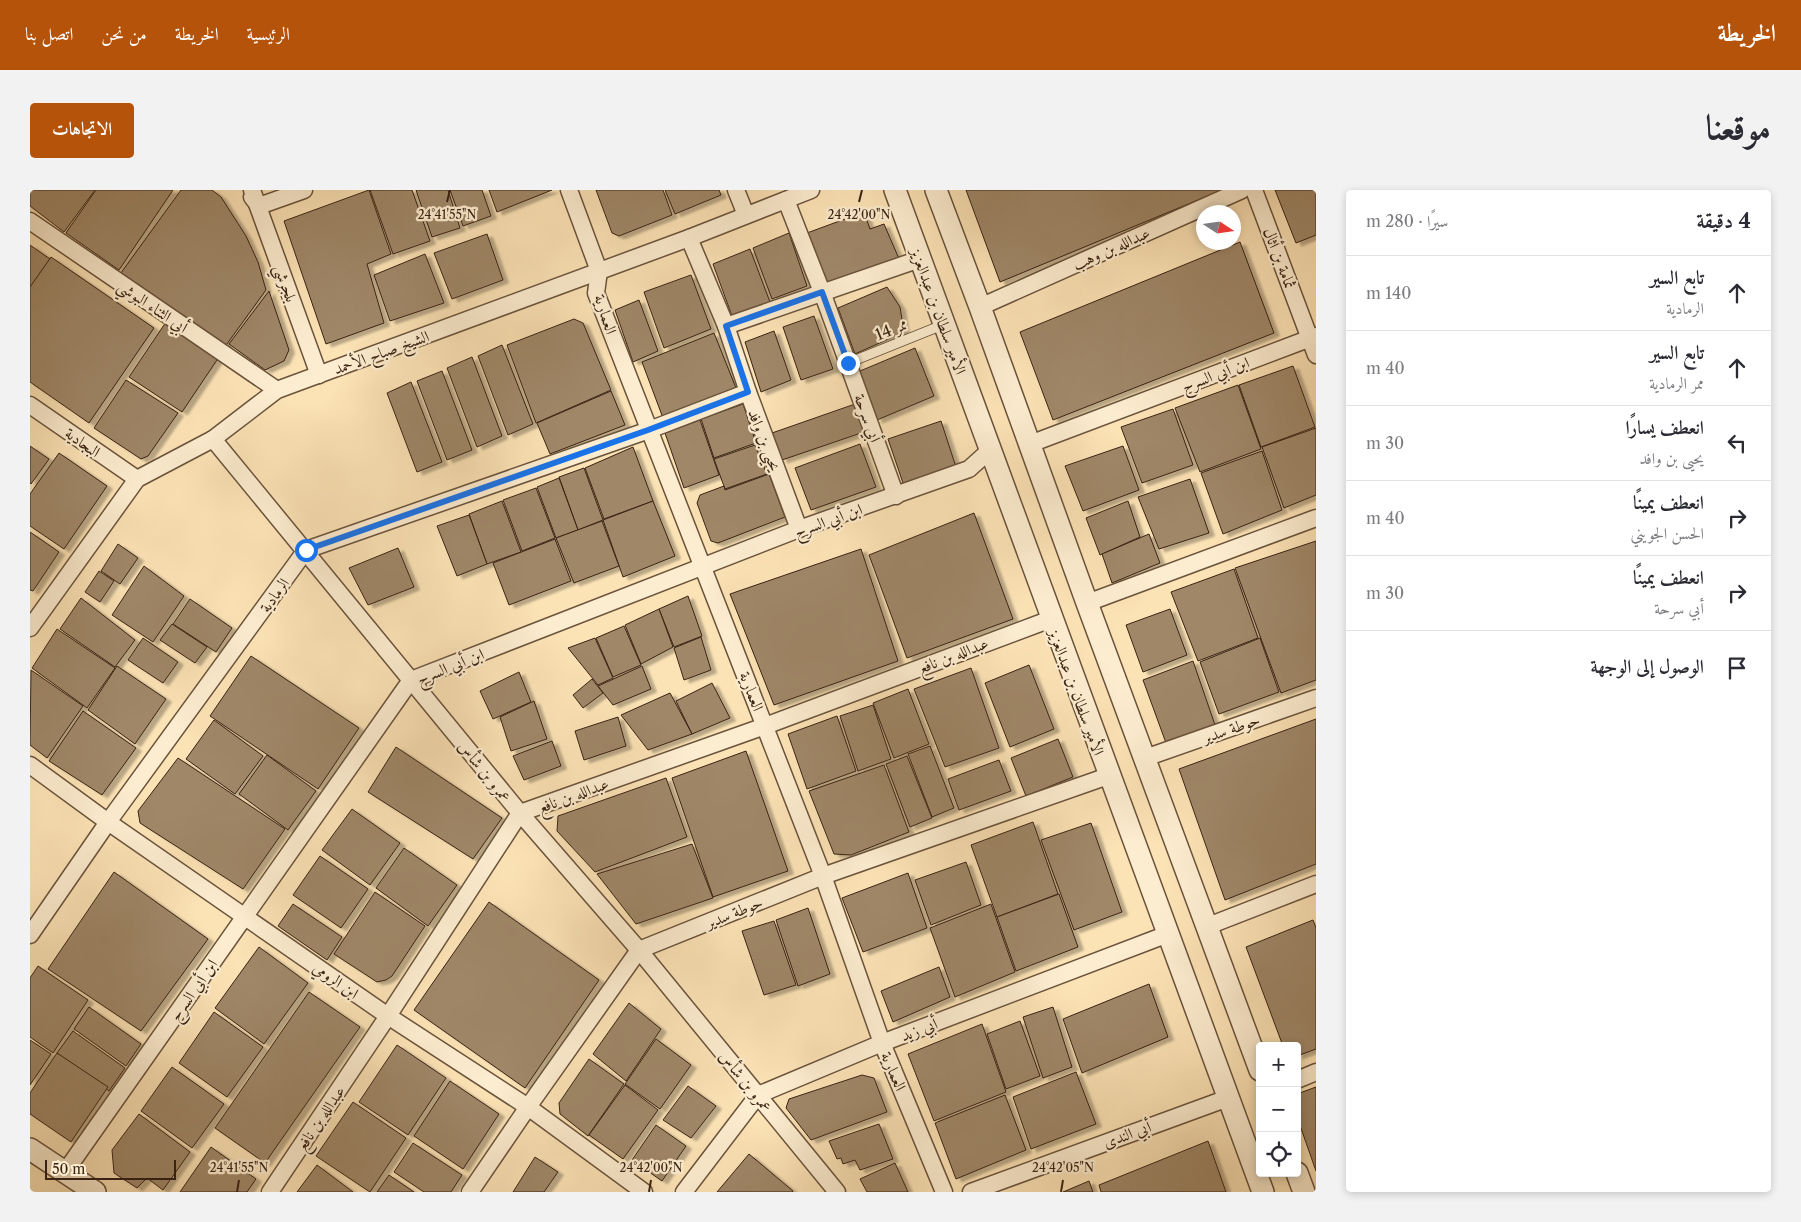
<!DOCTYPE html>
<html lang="ar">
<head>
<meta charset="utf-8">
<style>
	:root { --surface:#fff; --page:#f2f2f3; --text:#2b2b33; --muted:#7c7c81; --line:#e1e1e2; --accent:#b45309 }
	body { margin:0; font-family:"Libre Caslon Text",Amiri,serif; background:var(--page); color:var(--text); direction:rtl }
	.controls { position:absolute; right:15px; bottom:15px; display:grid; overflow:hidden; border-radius:5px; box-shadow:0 2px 8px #0003 }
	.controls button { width:45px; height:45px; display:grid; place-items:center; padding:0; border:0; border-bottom:1px solid var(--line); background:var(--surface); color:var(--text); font:25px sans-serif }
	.compass { position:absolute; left:1166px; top:15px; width:45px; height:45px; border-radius:50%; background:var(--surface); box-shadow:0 2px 8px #0003; rotate:102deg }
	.scale { position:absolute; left:15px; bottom:12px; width:131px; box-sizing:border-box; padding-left:5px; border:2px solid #3a2313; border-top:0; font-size:14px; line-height:18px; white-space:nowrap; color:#3a2313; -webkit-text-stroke:4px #fdedd0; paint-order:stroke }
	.stop { position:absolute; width:15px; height:15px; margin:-11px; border:4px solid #1a73e8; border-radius:50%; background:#fff }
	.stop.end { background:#1a73e8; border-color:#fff; box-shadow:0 1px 5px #0008 }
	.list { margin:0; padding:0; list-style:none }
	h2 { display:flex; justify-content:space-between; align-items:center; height:65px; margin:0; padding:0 20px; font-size:21px }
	h2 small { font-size:16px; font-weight:400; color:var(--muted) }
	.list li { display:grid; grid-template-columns:32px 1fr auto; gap:15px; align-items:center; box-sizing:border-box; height:75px; padding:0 20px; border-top:1px solid var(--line) }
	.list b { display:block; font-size:19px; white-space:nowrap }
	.list p { margin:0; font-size:16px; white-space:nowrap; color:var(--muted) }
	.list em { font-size:16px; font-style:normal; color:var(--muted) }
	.icon { flex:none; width:28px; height:28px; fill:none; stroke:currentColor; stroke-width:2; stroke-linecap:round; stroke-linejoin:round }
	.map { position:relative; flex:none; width:1286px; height:1002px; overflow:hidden; direction:ltr; border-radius:5px }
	header { display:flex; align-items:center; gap:30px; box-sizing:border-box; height:70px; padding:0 25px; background:var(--accent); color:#fff }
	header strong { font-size:24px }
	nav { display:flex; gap:28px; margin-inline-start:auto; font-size:18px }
	.intro { display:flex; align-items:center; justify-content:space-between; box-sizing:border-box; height:120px; padding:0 30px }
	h1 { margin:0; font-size:35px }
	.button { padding:12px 22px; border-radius:5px; background:var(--accent); color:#fff; font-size:18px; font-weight:700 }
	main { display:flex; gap:30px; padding:0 30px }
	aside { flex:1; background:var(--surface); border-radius:5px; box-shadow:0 2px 8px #0003 }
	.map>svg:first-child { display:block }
	.building { fill:#9f8768; stroke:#3a2313; filter:url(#shadow) }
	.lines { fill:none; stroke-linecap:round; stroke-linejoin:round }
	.service-casing { stroke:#6a533c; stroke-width:11 }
	.minor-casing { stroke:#6a533c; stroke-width:19 }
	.tertiary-casing { stroke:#6a533c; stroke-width:24 }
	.service { stroke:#fdedd0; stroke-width:9 }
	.minor { stroke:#fdedd0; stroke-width:16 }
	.tertiary { stroke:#fdedd0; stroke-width:21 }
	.route { stroke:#1a73e8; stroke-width:6 }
	.ticks { fill:none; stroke:#3a2313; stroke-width:2 }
	.labels { text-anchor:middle; stroke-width:4.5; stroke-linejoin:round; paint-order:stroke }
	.street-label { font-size:16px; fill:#3a2313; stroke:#fdedd0 }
	.ticks-label { font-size:12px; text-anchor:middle; fill:#3a2313; stroke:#fdedd0; stroke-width:4.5; stroke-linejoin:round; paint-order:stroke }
</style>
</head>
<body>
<header>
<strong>الخريطة</strong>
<nav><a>الرئيسية</a><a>الخريطة</a><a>من نحن</a><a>اتصل بنا</a></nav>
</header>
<div class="intro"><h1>موقعنا</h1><a class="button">الاتجاهات</a></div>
<main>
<aside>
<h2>4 دقيقة<small>سيرًا · 280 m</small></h2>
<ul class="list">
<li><svg class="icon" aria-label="ahead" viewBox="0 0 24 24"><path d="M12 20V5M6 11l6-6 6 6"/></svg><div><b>تابع السير</b><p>الرمادية</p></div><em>140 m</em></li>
<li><svg class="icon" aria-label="ahead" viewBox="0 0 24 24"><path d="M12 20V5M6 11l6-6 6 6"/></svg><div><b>تابع السير</b><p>ممر الرمادية</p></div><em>40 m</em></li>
<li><svg class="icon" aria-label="left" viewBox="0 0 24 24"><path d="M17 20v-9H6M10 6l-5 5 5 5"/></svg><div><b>انعطف يسارًا</b><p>يحيى بن وافد</p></div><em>30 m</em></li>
<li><svg class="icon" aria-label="right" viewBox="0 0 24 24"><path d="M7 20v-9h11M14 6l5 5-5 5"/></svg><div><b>انعطف يمينًا</b><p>الحسن الجويني</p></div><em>40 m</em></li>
<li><svg class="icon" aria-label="right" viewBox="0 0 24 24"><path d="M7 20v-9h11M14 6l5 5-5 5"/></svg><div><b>انعطف يمينًا</b><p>أبي سرحة</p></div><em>30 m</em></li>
<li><svg class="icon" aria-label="arrive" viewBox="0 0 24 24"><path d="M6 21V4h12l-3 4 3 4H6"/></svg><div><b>الوصول إلى الوجهة</b></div></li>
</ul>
</aside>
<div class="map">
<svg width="1286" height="1002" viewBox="0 0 1286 1002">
	<defs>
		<filter id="shadow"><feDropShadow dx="5.5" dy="3" stdDeviation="1" flood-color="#0004"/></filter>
	</defs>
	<rect width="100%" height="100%" fill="#fce3b6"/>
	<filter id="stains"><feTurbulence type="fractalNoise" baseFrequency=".004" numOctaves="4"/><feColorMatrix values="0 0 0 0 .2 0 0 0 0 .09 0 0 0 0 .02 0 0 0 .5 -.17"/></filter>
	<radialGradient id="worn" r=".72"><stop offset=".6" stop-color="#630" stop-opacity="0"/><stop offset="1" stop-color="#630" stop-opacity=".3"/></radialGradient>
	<g class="building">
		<polygon points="0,0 65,0 34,42 0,16"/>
		<polygon points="66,0 143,0 89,80 36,43"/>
		<polygon points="151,0 182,0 191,7 216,46 228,72 236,100 194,158 88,87"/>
		<polygon points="339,0 361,64 337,74 354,133 296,154 254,31"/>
		<polygon points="340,0 382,0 400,51 363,64"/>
		<polygon points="386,0 418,0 430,38 402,47"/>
		<polygon points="420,0 452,0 461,26 433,36"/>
		<polygon points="459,0 522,0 467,22"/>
		<polygon points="566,0 633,0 642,25 589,46 582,43"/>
		<polygon points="635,0 689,0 691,5 645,24"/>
		<polygon points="936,0 1192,0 970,92"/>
		<polygon points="1245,0 1286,0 1286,45 1266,53"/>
		<polygon points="834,22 840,39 854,34 870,71 796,96 777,43"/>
		<polygon points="759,43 777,96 742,109 723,58"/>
		<polygon points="457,44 473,90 422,109 404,63"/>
		<polygon points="1210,52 1244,143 1023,230 990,142"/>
		<polygon points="0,55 20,69 0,99"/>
		<polygon points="720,59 740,112 702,126 683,74"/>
		<polygon points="395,64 414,113 360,131 344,85"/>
		<polygon points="21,67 124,138 59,233 0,192 0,97"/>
		<polygon points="661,85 681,139 634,158 614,102"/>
		<polygon points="857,97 870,117 874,142 825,164 808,118"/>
		<polygon points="239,101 259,160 254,171 235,180 199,154"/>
		<polygon points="609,110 628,161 603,172 585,120"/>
		<polygon points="784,126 803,179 771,190 753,137"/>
		<polygon points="544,129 553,133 581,200 506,233 477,155"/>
		<polygon points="136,132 189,167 152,222 99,187"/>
		<polygon points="744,141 761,190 731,202 715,152"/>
		<polygon points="684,143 706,198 633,228 612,172"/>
		<polygon points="472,155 503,234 478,245 448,166"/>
		<polygon points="885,158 904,206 847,230 830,181"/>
		<polygon points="442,167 472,246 447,257 417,178"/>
		<polygon points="1263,176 1285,237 1231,257 1209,195"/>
		<polygon points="412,181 442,260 417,270 387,191"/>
		<polygon points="96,190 148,223 118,266 111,269 64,238"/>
		<polygon points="381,192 412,272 387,282 357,203"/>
		<polygon points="1208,195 1231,259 1170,282 1145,218"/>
		<polygon points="581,201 595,235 520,264 507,233"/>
		<polygon points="713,214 726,253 684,268 671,229"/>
		<polygon points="825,214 834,242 752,270 742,243"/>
		<polygon points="1143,219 1163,275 1112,293 1091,237"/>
		<polygon points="670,230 689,285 654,298 635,243"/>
		<polygon points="911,231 926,277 873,293 858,249"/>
		<polygon points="1286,238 1286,305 1254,318 1232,257"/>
		<polygon points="830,254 846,297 781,320 765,278"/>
		<polygon points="725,255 737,284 695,299 684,269"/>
		<polygon points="0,256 19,269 1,294 0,293"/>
		<polygon points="1093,256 1109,300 1053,321 1035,276"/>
		<polygon points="603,257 623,311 574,329 555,278"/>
		<polygon points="1232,261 1252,320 1193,344 1171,283"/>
		<polygon points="29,263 77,296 34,359 0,336 0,304"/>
		<polygon points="554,278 573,330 548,340 529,287"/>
		<polygon points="739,284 755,327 688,353 681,351 667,313 670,305 694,296 695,300"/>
		<polygon points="529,288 548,340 526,348 507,297"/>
		<polygon points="1160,289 1179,343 1129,359 1108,307"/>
		<polygon points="506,298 525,348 492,361 473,310"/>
		<polygon points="472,311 491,362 457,374 439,324"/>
		<polygon points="623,311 645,366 593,387 573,330"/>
		<polygon points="1098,311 1110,347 1070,365 1056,328"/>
		<polygon points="944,323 983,429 877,468 839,365"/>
		<polygon points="439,325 457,374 427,386 407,336"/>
		<polygon points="572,331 589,376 544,393 526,348"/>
		<polygon points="0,342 29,362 3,401 0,400"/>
		<polygon points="1119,344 1130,373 1082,393 1072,364"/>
		<polygon points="525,349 541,391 479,415 463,373"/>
		<polygon points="1286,351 1286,490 1251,503 1205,378"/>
		<polygon points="88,354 108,368 90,394 71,381"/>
		<polygon points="368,358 384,397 338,415 319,378"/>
		<polygon points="831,359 868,471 744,515 700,404"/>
		<polygon points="114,376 154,406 123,452 82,425"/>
		<polygon points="1204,379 1228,448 1168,471 1141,402"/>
		<polygon points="69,381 84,391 70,412 55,402"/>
		<polygon points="658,406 672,446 644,457 629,419"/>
		<polygon points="51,408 105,450 85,477 30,439"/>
		<polygon points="160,409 202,438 186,462 143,434"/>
		<polygon points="629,419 643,457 611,474 595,435"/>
		<polygon points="1140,419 1157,465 1113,482 1096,435"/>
		<polygon points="142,434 177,457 165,473 130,450"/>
		<polygon points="594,436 611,475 583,487 566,448"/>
		<polygon points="27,439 85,478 57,518 2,478"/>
		<polygon points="671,447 681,480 654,490 644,458"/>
		<polygon points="113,448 148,472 133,493 98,470"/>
		<polygon points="565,448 583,488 568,495 538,458"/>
		<polygon points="1230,448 1249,502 1189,524 1170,472"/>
		<polygon points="221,466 329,538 288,599 180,526"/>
		<polygon points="1163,471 1185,535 1136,553 1113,490"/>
		<polygon points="999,475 1024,539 980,557 955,493"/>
		<polygon points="87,476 136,509 105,554 58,520"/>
		<polygon points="612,476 621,499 583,515 568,496"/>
		<polygon points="941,478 969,558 915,577 884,499"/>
		<polygon points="1,480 53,516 17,568 0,555"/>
		<polygon points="489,482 501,512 463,529 450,501"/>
		<polygon points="562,489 573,503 553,518 543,505"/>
		<polygon points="682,493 700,528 662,544 646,511"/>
		<polygon points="878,499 899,554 864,568 843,513"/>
		<polygon points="640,503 662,544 618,560 591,525"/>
		<polygon points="504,511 517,549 481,561 470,527"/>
		<polygon points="843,515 861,569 828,581 810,526"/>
		<polygon points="53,521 106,558 72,605 19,571"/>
		<polygon points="807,526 826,581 777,599 758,544"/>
		<polygon points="588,527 596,556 554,570 545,541"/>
		<polygon points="1286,529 1286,674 1195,710 1149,579"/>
		<polygon points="184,530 233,566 205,604 156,569"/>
		<polygon points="1028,549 1043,587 996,606 981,568"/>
		<polygon points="522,551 531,576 494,590 483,566"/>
		<polygon points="900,556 924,618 902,627 878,564"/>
		<polygon points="366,557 472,628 443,669 338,602"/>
		<polygon points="716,561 758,681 683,707 642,588"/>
		<polygon points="237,565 286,601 258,640 209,604"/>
		<polygon points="877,566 902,628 880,637 856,574"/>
		<polygon points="148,568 255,639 213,699 110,633 108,621"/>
		<polygon points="969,570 981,601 929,620 918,589"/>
		<polygon points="854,575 879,642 821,665 804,664 779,601"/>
		<polygon points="636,588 657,647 565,682 527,641 528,626"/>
		<polygon points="322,619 370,653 340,695 292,660"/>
		<polygon points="1003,632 1028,704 967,727 941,655"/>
		<polygon points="1061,633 1092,722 1044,740 1011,650"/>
		<polygon points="662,654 683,708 606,734 567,684"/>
		<polygon points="374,658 427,695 398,736 346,698"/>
		<polygon points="290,666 338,699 311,738 263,705"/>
		<polygon points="936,672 951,715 901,735 885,690"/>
		<polygon points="84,682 178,749 111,841 18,779"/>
		<polygon points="878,683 897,738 833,762 812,708"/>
		<polygon points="345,702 395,736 362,786 356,790 347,792 304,764"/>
		<polygon points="1029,704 1048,757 986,781 967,727"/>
		<polygon points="459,712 569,790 495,898 384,820"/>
		<polygon points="263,714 312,747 297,770 248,736"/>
		<polygon points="961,714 985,782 925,807 900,738"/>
		<polygon points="778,718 800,784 768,796 746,730"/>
		<polygon points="1283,730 1286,738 1286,859 1267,866 1267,856 1253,856 1216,757"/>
		<polygon points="744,731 766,795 734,805 712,741"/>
		<polygon points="229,757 278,793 234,854 185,818"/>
		<polygon points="8,776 58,810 23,863 0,847 0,788"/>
		<polygon points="909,777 920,807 863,832 851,801"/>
		<polygon points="1119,794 1138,847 1052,883 1033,829"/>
		<polygon points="279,802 330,837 235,973 185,938"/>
		<polygon points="599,813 631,839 596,891 563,864"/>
		<polygon points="59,817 111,854 96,876 44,839"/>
		<polygon points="1023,817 1042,877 1013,888 993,827"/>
		<polygon points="184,822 233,857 197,907 149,873"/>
		<polygon points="990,831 1010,886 976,899 957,844"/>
		<polygon points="952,834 976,902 904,931 878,864"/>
		<polygon points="43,841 95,878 79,901 27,863"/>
		<polygon points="626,849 661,875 630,919 595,894"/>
		<polygon points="0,850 21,864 0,895"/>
		<polygon points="367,855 416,888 378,945 329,912"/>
		<polygon points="27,863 78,897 41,952 0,924 0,903"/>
		<polygon points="559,869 594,894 558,946 530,924 529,913"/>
		<polygon points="142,877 194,914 162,958 111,921"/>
		<polygon points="1046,882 1066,934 1001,959 983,907"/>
		<polygon points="832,885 844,888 857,922 781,950 756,918 759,909"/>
		<polygon points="420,891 469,924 433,979 384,946"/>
		<polygon points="595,895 628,920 593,969 559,945"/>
		<polygon points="658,896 686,916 661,948 633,930"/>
		<polygon points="1286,897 1286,981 1267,927 1267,904"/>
		<polygon points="975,905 996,960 926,989 905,933"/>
		<polygon points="323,912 376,948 340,1002 286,966"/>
		<polygon points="109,924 160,962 133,1000 117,988 107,998 84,983 82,960"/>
		<polygon points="849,934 863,969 830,980 825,970 813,974 811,968 807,969 799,951"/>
		<polygon points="626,935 656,956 632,991 602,970"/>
		<polygon points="1178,951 1196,1002 1071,1002 1069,995"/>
		<polygon points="383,953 432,985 421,1002 394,1002 364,982"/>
		<polygon points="181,957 226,989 217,1002 150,1002"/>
		<polygon points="719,964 763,1001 762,1002 687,1002"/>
		<polygon points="505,967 528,982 514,1002 483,1002"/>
		<polygon points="865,973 878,1002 837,1002 830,989"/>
		<polygon points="287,975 323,1002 267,1002"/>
		<polygon points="359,985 384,1002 347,1002"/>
		<polygon points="1059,991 1063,1002 1033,1002"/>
	</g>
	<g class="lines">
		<defs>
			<polyline id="service" points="818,173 915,134"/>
			<g id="minor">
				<polyline points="222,0 289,185"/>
				<polyline points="539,0 569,81 566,103 793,686 852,853 914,1002"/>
				<polyline points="706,0 716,25"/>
				<polyline points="1224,0 1286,165"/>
				<polyline points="222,7 229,16 274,0"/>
				<polyline points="756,10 792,102 866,306"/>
				<polyline points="0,31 247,200"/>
				<polyline points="659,48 696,136 718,202 769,339"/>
				<polyline points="950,117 1212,0"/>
				<polyline points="696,136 890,69"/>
				<polyline points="0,215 107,289"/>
				<polyline points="183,249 490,623 609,760 807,1002"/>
				<polyline points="1000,254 1286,146"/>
				<polyline points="1057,413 1286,328"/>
				<polyline points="0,438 107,289 183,249 247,200 659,48 781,0"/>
				<polyline points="1115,568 1286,508"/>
				<polyline points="0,575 78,632 358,826 498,917 614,1002"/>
				<polyline points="1178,736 1286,694"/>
				<polyline points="0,745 78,632 276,360 619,240 718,202"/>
				<polyline points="1267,890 1286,882"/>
				<polyline points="35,982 381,490 769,339 939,279 959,261"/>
				<polyline points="240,1002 358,826 490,623 735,536 1021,429"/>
				<polyline points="440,1002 498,917 609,760 793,686 1078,586"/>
				<polyline points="654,1002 728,905 852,853 1138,744"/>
				<polyline points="941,1002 1198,908"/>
			</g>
			<g id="tertiary">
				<path d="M865 0C988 334 1108 669 1233 1002"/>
				<polyline points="906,0 950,117 1057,413 1230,880"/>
				<polyline points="0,959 65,1002"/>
				<polyline points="1267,983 1274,1002"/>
			</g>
		</defs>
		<use href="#service" class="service-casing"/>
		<use href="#minor" class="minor-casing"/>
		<use href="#tertiary" class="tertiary-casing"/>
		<use href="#service" class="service"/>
		<use href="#minor" class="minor"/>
		<use href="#tertiary" class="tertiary"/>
	</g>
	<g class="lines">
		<polyline class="route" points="276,360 618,240 718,202 696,136 792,102 818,173"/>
	</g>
	<path class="ticks" d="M417 12 420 0M829 12 832 0M207 1002 209 990M619 1002 621 990M1031 1002 1033 990"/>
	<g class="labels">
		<g class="street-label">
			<text transform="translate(1081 58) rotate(-24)" y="6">عبدالله بن وهب</text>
			<text transform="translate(1250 68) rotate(69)" y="6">ثمامة بن أثال</text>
			<text transform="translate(256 93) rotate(70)" y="6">بلجرشي</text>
			<text transform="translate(123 116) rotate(34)" y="6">أبي الثناء البوشي</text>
			<text transform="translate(909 121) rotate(70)" y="6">الأمير سلطان بن عبدالعزيز</text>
			<text transform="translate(576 124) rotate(72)" y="6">العمارية</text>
			<text transform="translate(861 139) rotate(-22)" y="6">ممر 14</text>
			<text transform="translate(351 162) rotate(-20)" y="6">الشيخ صباح الأحمد</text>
			<text transform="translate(1185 184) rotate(-21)" y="6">ابن أبي السرح</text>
			<text transform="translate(838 228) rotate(70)" y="6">أبي سرحة</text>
			<text transform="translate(735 250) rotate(69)" y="6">يحيى بن وافد</text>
			<text transform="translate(53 252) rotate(35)" y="6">البجادية</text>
			<text transform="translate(798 330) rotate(-20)" y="6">ابن أبي السرح</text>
			<text transform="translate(244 405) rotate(-54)" y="6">الرمادية</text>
			<text transform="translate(923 465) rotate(-21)" y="6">عبدالله بن نافع</text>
			<text transform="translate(420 476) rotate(-22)" y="6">ابن أبي السرح</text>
			<text transform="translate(722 501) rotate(69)" y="6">العمارية</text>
			<text transform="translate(1047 502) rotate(70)" y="6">الأمير سلطان بن عبدالعزيز</text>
			<text transform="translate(1201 538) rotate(-19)" y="6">حوطة سدير</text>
			<text transform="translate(455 581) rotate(51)" y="6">عمرو بن شأس</text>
			<text transform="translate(543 605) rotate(-20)" y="6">عبدالله بن نافع</text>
			<text transform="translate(704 722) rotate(-22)" y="6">حوطة سدير</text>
			<text transform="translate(306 790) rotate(35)" y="6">ابن الرومي</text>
			<text transform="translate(163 800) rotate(-55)" y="6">ابن أبي السرح</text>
			<text transform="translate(889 839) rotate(-21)" y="6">أبي زيد</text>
			<text transform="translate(864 881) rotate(67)" y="6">العمارية</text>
			<text transform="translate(716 891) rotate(51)" y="6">عمرو بن شأس</text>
			<text transform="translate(290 928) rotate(-56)" y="6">عبدالله بن نافع</text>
			<text transform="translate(1097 944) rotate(-20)" y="6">أبي الندى</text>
		</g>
	</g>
	<g class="ticks-label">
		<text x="417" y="29">24°41'55"N</text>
		<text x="829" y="29">24°42'00"N</text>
		<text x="209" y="982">24°41'55"N</text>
		<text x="621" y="982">24°42'00"N</text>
		<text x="1033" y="982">24°42'05"N</text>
	</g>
	<rect width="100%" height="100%" filter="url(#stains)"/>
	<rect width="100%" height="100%" fill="url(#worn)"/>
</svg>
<div class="controls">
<button>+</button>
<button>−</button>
<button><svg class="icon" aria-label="locate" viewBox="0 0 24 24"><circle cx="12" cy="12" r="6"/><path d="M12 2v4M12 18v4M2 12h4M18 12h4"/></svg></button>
</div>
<svg class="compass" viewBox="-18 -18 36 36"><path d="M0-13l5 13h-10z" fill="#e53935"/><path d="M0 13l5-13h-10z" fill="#7c7c81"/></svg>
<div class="scale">50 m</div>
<div class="stop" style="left:276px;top:360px"></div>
<div class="stop end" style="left:818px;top:173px"></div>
</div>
</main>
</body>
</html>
